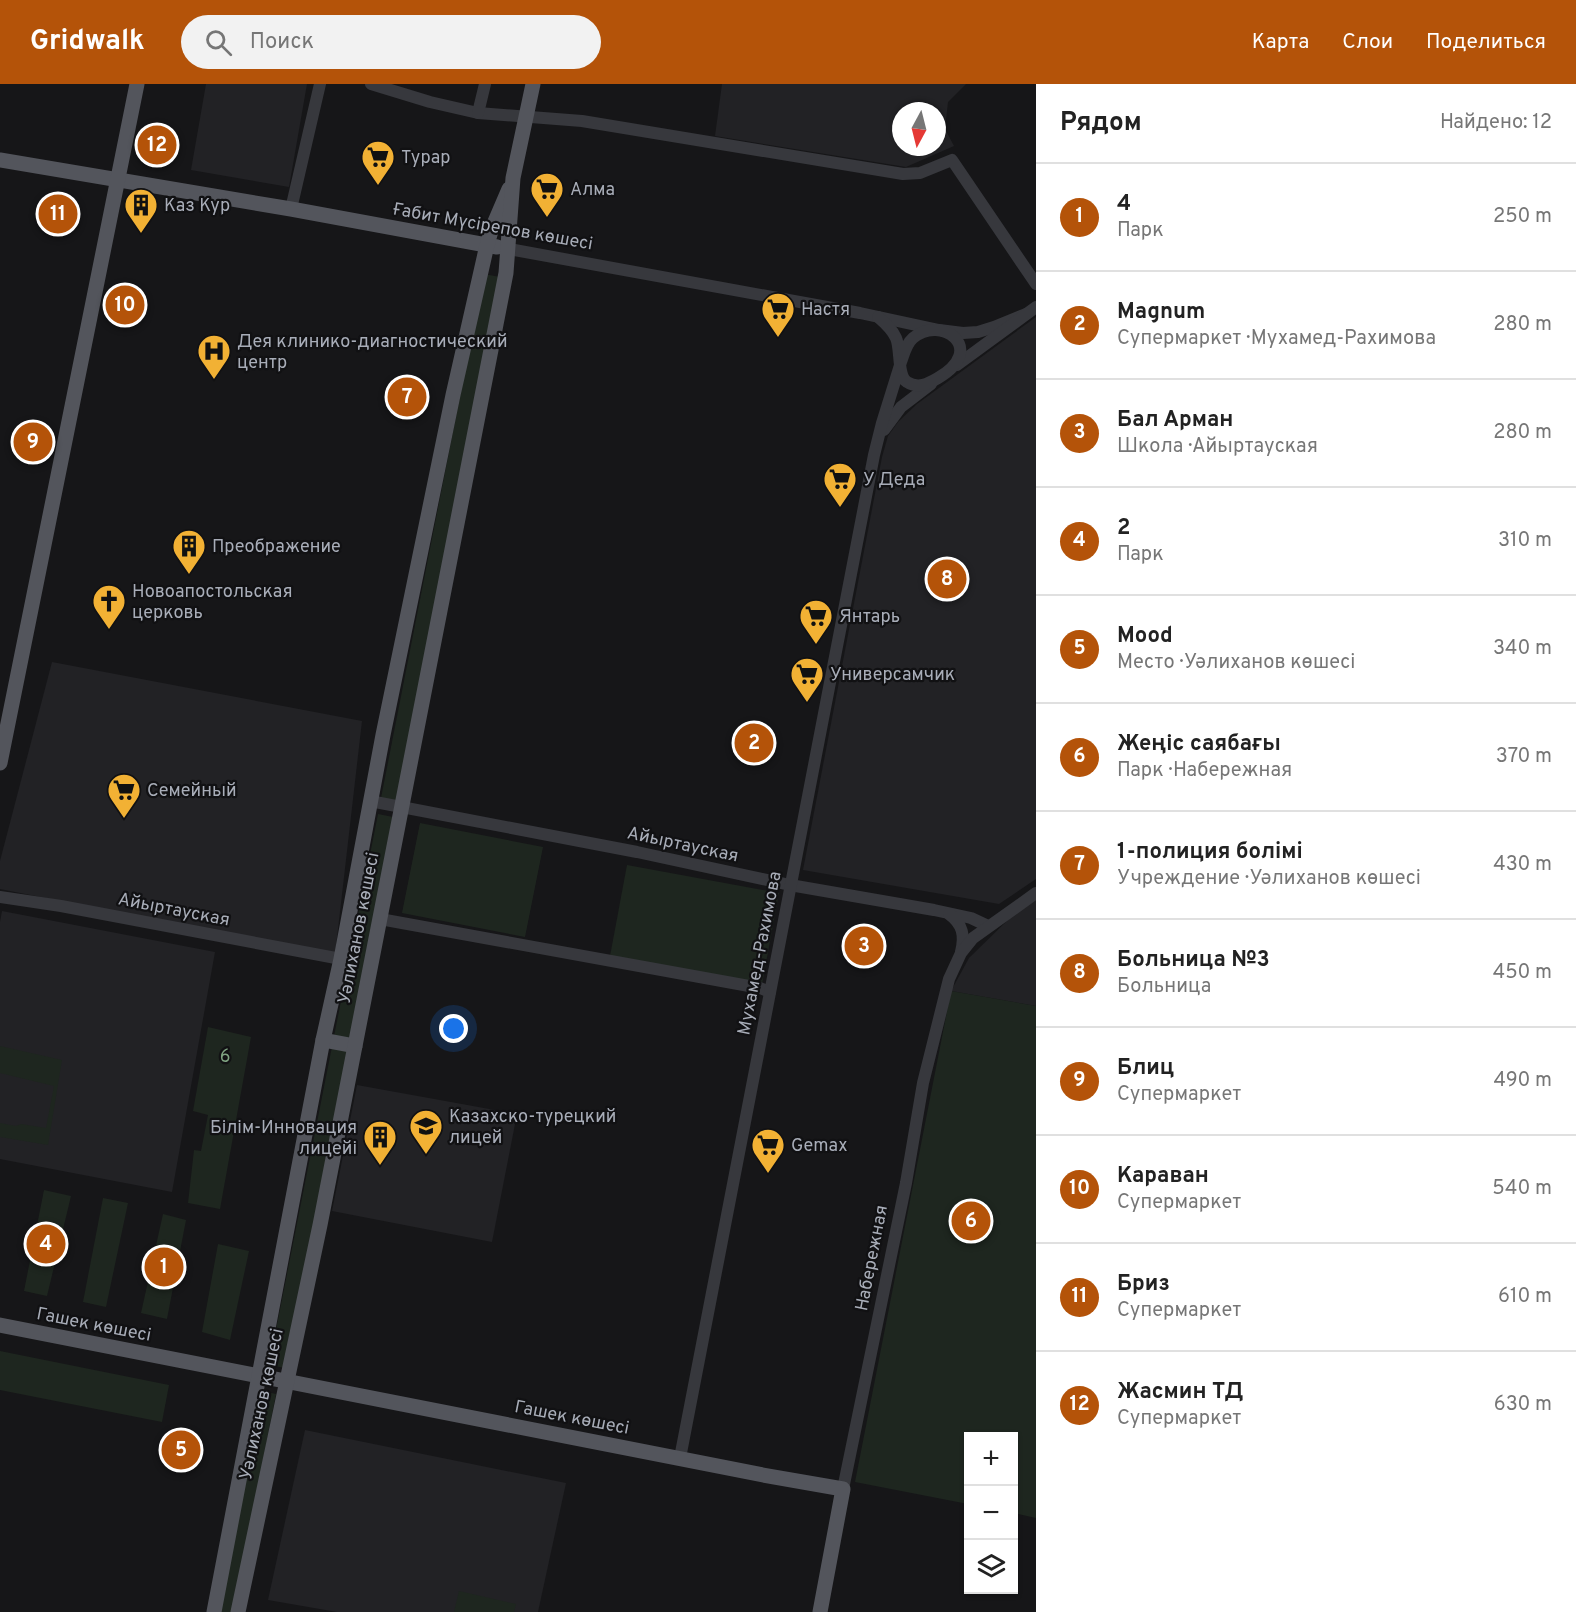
<!DOCTYPE html>
<html lang="ru">
<head>
<meta charset="utf-8">
<style>
	:root { --surface:#fff; --page:#f2f2f2; --text:#222; --muted:#767676; --line:#e0e0e0; --accent:#b45309 }
	body { margin:0; font-family:Overpass,sans-serif; background:var(--page); color:var(--text) }
	.controls { position:absolute; right:18px; bottom:18px; display:grid; overflow:hidden; border-radius:0px; box-shadow:0 2px 4px #0004 }
	.controls button { width:54px; height:54px; display:grid; place-items:center; padding:0; border:0; border-bottom:2px solid var(--line); background:var(--surface); color:var(--text); font:30px sans-serif }
	.compass { position:absolute; left:892px; top:18px; width:54px; height:54px; border-radius:50%; background:var(--surface); box-shadow:0 2px 4px #0004; rotate:187deg }
	.you { position:absolute; left:454px; top:945px; width:21px; height:21px; margin:-15px; border:4px solid #fff; border-radius:50%; background:#1a73e8; box-shadow:0 0 0 9px #1a73e833 }
	.badge { display:grid; place-items:center; width:39px; height:39px; border-radius:50%; background:var(--accent); color:#fff; font-size:20px; font-weight:700 }
	.pin { position:absolute; translate:-50% -50%; border:3px solid #fff; box-shadow:0 2px 6px #0006 }
	.list { margin:0; padding:0; list-style:none }
	h2 { display:flex; justify-content:space-between; align-items:center; height:78px; margin:0; padding:0 24px; font-size:26px }
	h2 small { font-size:20px; font-weight:400; color:var(--muted) }
	.list li { display:grid; grid-template-columns:39px 1fr auto; gap:18px; align-items:center; box-sizing:border-box; height:108px; padding:0 24px; border-top:2px solid var(--line) }
	.list b { display:block; font-size:22px; white-space:nowrap }
	.list p { margin:0; font-size:20px; white-space:nowrap; color:var(--muted) }
	.list em { font-size:20px; font-style:normal; color:var(--muted) }
	.icon { flex:none; width:33px; height:33px; fill:none; stroke:currentColor; stroke-width:2; stroke-linecap:round; stroke-linejoin:round }
	.map { position:relative; flex:none; width:1036px; height:1528px; overflow:hidden }
	header { display:flex; align-items:center; gap:36px; box-sizing:border-box; height:84px; padding:0 30px; background:var(--accent); color:#fff }
	header strong { font-size:28px }
	nav { display:flex; gap:33px; margin-inline-start:auto; font-size:21px }
	.search { width:420px; height:54px; background:var(--page); display:flex; align-items:center; gap:15px; box-sizing:border-box; padding:0 21px; border-radius:33px; color:var(--muted); font-size:22px }
	main { display:flex }
	aside { flex:1; background:var(--surface) }
	.map>svg:first-child { display:block }
	.built { fill:#222225; fill-rule:evenodd }
	.green { fill:#1e261f }
	.lines { fill:none; stroke-linecap:round; stroke-linejoin:round }
	.minor { stroke:#37383d; stroke-width:12 }
	.major { stroke:#53555c; stroke-width:15 }
	.labels { text-anchor:middle; stroke-width:4.5; stroke-linejoin:round; paint-order:stroke }
	.poi-label { font-size:18px; fill:#a8adb8; stroke:#111113; text-anchor:start }
	.street-label { font-size:18px; fill:#a8adb8; stroke:#111113 }
	.park-label { font-size:18px; fill:#7fa381; stroke:#111113 }
</style>
</head>
<body>
<header>
<strong>Gridwalk</strong>
<div class="search"><svg class="icon" aria-label="search" viewBox="0 0 24 24"><circle cx="10" cy="10" r="6"/><path d="M15 15l6 6"/></svg>Поиск</div>
<nav><a>Карта</a><a>Слои</a><a>Поделиться</a></nav>
</header>
<main>
<div class="map">
<svg width="1036" height="1528" viewBox="0 0 1036 1528">
	<rect width="100%" height="100%" fill="#161618"/>
	<g class="built">
		<polygon points="206,0 307,0 289,103 191,86"/>
		<path d="M722 0H966L948 18 945 45 954 62 906 83 715 52ZM901 27H937V63H901Z"/>
		<polygon points="1036,233 1036,795 999,820 803,786 882,373 888,352 898,338 917,320"/>
		<polygon points="52,578 362,637 335,871 0,805 0,777"/>
		<polygon points="1036,815 1036,922 951,907 969,874 1011,833"/>
		<polygon points="2,827 215,868 172,1108 0,1075 0,838"/>
		<polygon points="357,1001 517,1030 492,1158 332,1127"/>
		<polygon points="305,1346 566,1399 538,1528 337,1528 268,1516"/>
	</g>
	<g class="green">
		<polygon points="484,190 500,193 396,717 381,714"/>
		<polygon points="378,730 393,733 285,1284 269,1281"/>
		<polygon points="420,739 543,763 525,853 402,829"/>
		<polygon points="627,781 779,809 762,900 610,872"/>
		<polygon points="951,907 1036,922 1036,1434 1014,1429 1014,1352 969,1352 968,1420 855,1398"/>
		<polygon points="208,943 251,953 220,1125 188,1119 194,1066 201,1067 208,1031 193,1027"/>
		<polygon points="0,962 62,976 48,1061 0,1053 0,1039 16,1042 21,1040 46,1044 54,1002 0,989"/>
		<polygon points="44,1106 71,1112 47,1212 24,1207"/>
		<polygon points="103,1114 128,1119 106,1223 83,1218"/>
		<polygon points="163,1130 186,1136 167,1235 141,1229"/>
		<polygon points="218,1160 249,1167 230,1256 202,1248"/>
		<polygon points="0,1267 169,1301 162,1338 0,1306"/>
		<polygon points="262,1307 276,1310 233,1528 220,1528"/>
		<polygon points="459,1507 516,1520 514,1528 454,1528"/>
	</g>
	<g class="lines">
		<g class="minor">
			<polyline points="371,0 430,18 478,29 582,37 903,90 920,89 952,76 1036,200"/>
			<polyline points="478,29 485,0"/>
			<polyline points="291,125 320,0"/>
			<polyline points="509,165 860,229 939,246 963,249 978,248 994,243 1026,230"/>
			<polyline points="957,281 1036,223"/>
			<polyline points="884,346 901,323 931,300"/>
			<polyline points="370,717 637,768 790,801 934,826 971,834 988,842"/>
			<polyline points="0,813 61,822 341,875"/>
			<path d="M949 830C963 840 965 852 961 868"/>
			<polyline points="380,835 760,904 770,908"/>
			<path d="M680 1374 874 371 882 339 901 278C904 270 906 260 913 254 940 230 989 264 938 294 928 300 918 305 907 298 897 292 901 265 896 254 892 245 885 239 878 233"/>
			<polyline points="843,1405 906,1099 923,999 949,895 961,869 973,854 1036,809"/>
		</g>
		<g class="major">
			<polyline points="0,76 291,125 497,163"/>
			<polyline points="0,679 137,0"/>
			<polyline points="323,956 355,962"/>
			<polyline points="0,1241 763,1391 843,1405 820,1528"/>
			<polyline points="214,1528 323,956 341,875 383,651 453,311 487,161 491,147 509,105"/>
			<polyline points="238,1528 320,1141 506,189 513,94 533,0"/>
		</g>
	</g>
	<defs>
		<symbol id="supermarket-pin" viewBox="-11 -11 22 30"><path d="M0 17L-7.5 6A9.5 9.5 0 1 1 7.5 6Z" fill="#f2b134" stroke="#111113"/><path d="M-6-5.5h2.5l.6 2H6L4.5 2H-2.5L-4.4-4H-6ZM-1.5 3.2a1.3 1.3 0 1 0 .1 0ZM3 3.2a1.3 1.3 0 1 0 .1 0Z" fill="#111"/></symbol>
		<symbol id="building-pin" viewBox="-11 -11 22 30"><path d="M0 17L-7.5 6A9.5 9.5 0 1 1 7.5 6Z" fill="#f2b134" stroke="#111113"/><path d="M-4-6H4V6H1V3H-1V6H-4ZM-2.5-4.3h1.7v1.8h-1.7ZM.8-4.3h1.7v1.8H.8ZM-2.5-1h1.7V.8h-1.7ZM.8-1h1.7V.8H.8Z" fill="#111"/></symbol>
		<symbol id="hospital-pin" viewBox="-11 -11 22 30"><path d="M0 17L-7.5 6A9.5 9.5 0 1 1 7.5 6Z" fill="#f2b134" stroke="#111113"/><path d="M-5-5h3v3.5h4V-5h3V5h-3V1.5h-4V5h-3Z" fill="#111"/></symbol>
		<symbol id="church-pin" viewBox="-11 -11 22 30"><path d="M0 17L-7.5 6A9.5 9.5 0 1 1 7.5 6Z" fill="#f2b134" stroke="#111113"/><path d="M-1.2-6h2.4v3.5h3.3v2.4h-3.3V6h-2.4V-.1h-3.3v-2.4h3.3Z" fill="#111"/></symbol>
		<symbol id="school-pin" viewBox="-11 -11 22 30"><path d="M0 17L-7.5 6A9.5 9.5 0 1 1 7.5 6Z" fill="#f2b134" stroke="#111113"/><path d="M0-5L7-2L0 1L-7-2ZM-4 1L0 2.5L4 1V4Q0 6-4 4Z" fill="#111"/></symbol>
	</defs>
	<g fill-rule="evenodd">
		<use href="#supermarket-pin" x="359" y="54" width="38" height="52"/>
		<use href="#supermarket-pin" x="528" y="86" width="38" height="52"/>
		<use href="#building-pin" x="122" y="102" width="38" height="52"/>
		<use href="#supermarket-pin" x="759" y="206" width="38" height="52"/>
		<use href="#hospital-pin" x="195" y="248" width="38" height="52"/>
		<use href="#supermarket-pin" x="821" y="376" width="38" height="52"/>
		<use href="#building-pin" x="170" y="443" width="38" height="52"/>
		<use href="#church-pin" x="90" y="498" width="38" height="52"/>
		<use href="#supermarket-pin" x="797" y="513" width="38" height="52"/>
		<use href="#supermarket-pin" x="788" y="571" width="38" height="52"/>
		<use href="#supermarket-pin" x="105" y="687" width="38" height="52"/>
		<use href="#school-pin" x="407" y="1023" width="38" height="52"/>
		<use href="#building-pin" x="361" y="1034" width="38" height="52"/>
		<use href="#supermarket-pin" x="749" y="1042" width="38" height="52"/>
	</g>
	<g class="labels">
		<g class="poi-label">
			<text x="401" y="79">Турар</text>
			<text x="570" y="111">Алма</text>
			<text x="164" y="127">Каз Кур</text>
			<text x="801" y="231">Настя</text>
			<text x="237" y="263">Дея клинико-диагностический<tspan x="237" dy="21">центр</tspan></text>
			<text x="863" y="401">У Деда</text>
			<text x="212" y="468">Преображение</text>
			<text x="132" y="513">Новоапостольская<tspan x="132" dy="21">церковь</tspan></text>
			<text x="839" y="538">Янтарь</text>
			<text x="830" y="596">Универсамчик</text>
			<text x="147" y="712">Семейный</text>
			<text x="449" y="1038">Казахско-турецкий<tspan x="449" dy="21">лицей</tspan></text>
			<text x="357" y="1049" text-anchor="end">Білім-Инновация<tspan x="357" dy="21">лицейі</tspan></text>
			<text x="791" y="1067">Gemax</text>
		</g>
		<g class="street-label">
			<text transform="translate(493 142) rotate(10)" y="6">Ғабит Мүсірепов көшесі</text>
			<text transform="translate(683 760) rotate(12)" y="6">Айыртауская</text>
			<text transform="translate(174 825) rotate(11)" y="6">Айыртауская</text>
			<text transform="translate(358 844) rotate(-79)" y="6">Уәлиханов көшесі</text>
			<text transform="translate(759 869) rotate(-79)" y="6">Мухамед-Рахимова</text>
			<text transform="translate(871 1174) rotate(-79)" y="6">Набережная</text>
			<text transform="translate(94 1240) rotate(11)" y="6">Гашек көшесі</text>
			<text transform="translate(261 1320) rotate(-78)" y="6">Уәлиханов көшесі</text>
			<text transform="translate(572 1333) rotate(11)" y="6">Гашек көшесі</text>
		</g>
		<g class="park-label">
			<text x="225" y="978">6</text>
		</g>
	</g>
</svg>
<div class="controls">
<button>+</button>
<button>−</button>
<button><svg class="icon" aria-label="layers" viewBox="0 0 24 24"><path d="M12 4l9 5-9 5-9-5zM3 14l9 5 9-5"/></svg></button>
</div>
<svg class="compass" viewBox="-18 -18 36 36"><path d="M0-13l5 13h-10z" fill="#e53935"/><path d="M0 13l5-13h-10z" fill="#767676"/></svg>
<div class="you"></div>
<div class="pin badge" style="left:164px;top:1183px">1</div>
<div class="pin badge" style="left:754px;top:659px">2</div>
<div class="pin badge" style="left:864px;top:862px">3</div>
<div class="pin badge" style="left:46px;top:1160px">4</div>
<div class="pin badge" style="left:181px;top:1366px">5</div>
<div class="pin badge" style="left:971px;top:1137px">6</div>
<div class="pin badge" style="left:407px;top:313px">7</div>
<div class="pin badge" style="left:947px;top:495px">8</div>
<div class="pin badge" style="left:33px;top:358px">9</div>
<div class="pin badge" style="left:125px;top:221px">10</div>
<div class="pin badge" style="left:58px;top:130px">11</div>
<div class="pin badge" style="left:157px;top:61px">12</div>
</div>
<aside>
<h2>Рядом<small>Найдено: 12</small></h2>
<ul class="list">
<li><span class="badge">1</span><div><b>4</b><p>Парк</p></div><em>250 m</em></li>
<li><span class="badge">2</span><div><b>Magnum</b><p>Супермаркет · Мухамед-Рахимова</p></div><em>280 m</em></li>
<li><span class="badge">3</span><div><b>Бал Арман</b><p>Школа · Айыртауская</p></div><em>280 m</em></li>
<li><span class="badge">4</span><div><b>2</b><p>Парк</p></div><em>310 m</em></li>
<li><span class="badge">5</span><div><b>Mood</b><p>Место · Уәлиханов көшесі</p></div><em>340 m</em></li>
<li><span class="badge">6</span><div><b>Жеңіс саябағы</b><p>Парк · Набережная</p></div><em>370 m</em></li>
<li><span class="badge">7</span><div><b>1-полиция болiмi</b><p>Учреждение · Уәлиханов көшесі</p></div><em>430 m</em></li>
<li><span class="badge">8</span><div><b>Больница №3</b><p>Больница</p></div><em>450 m</em></li>
<li><span class="badge">9</span><div><b>Блиц</b><p>Супермаркет</p></div><em>490 m</em></li>
<li><span class="badge">10</span><div><b>Караван</b><p>Супермаркет</p></div><em>540 m</em></li>
<li><span class="badge">11</span><div><b>Бриз</b><p>Супермаркет</p></div><em>610 m</em></li>
<li><span class="badge">12</span><div><b>Жасмин ТД</b><p>Супермаркет</p></div><em>630 m</em></li>
</ul>
</aside>
</main>
</body>
</html>
